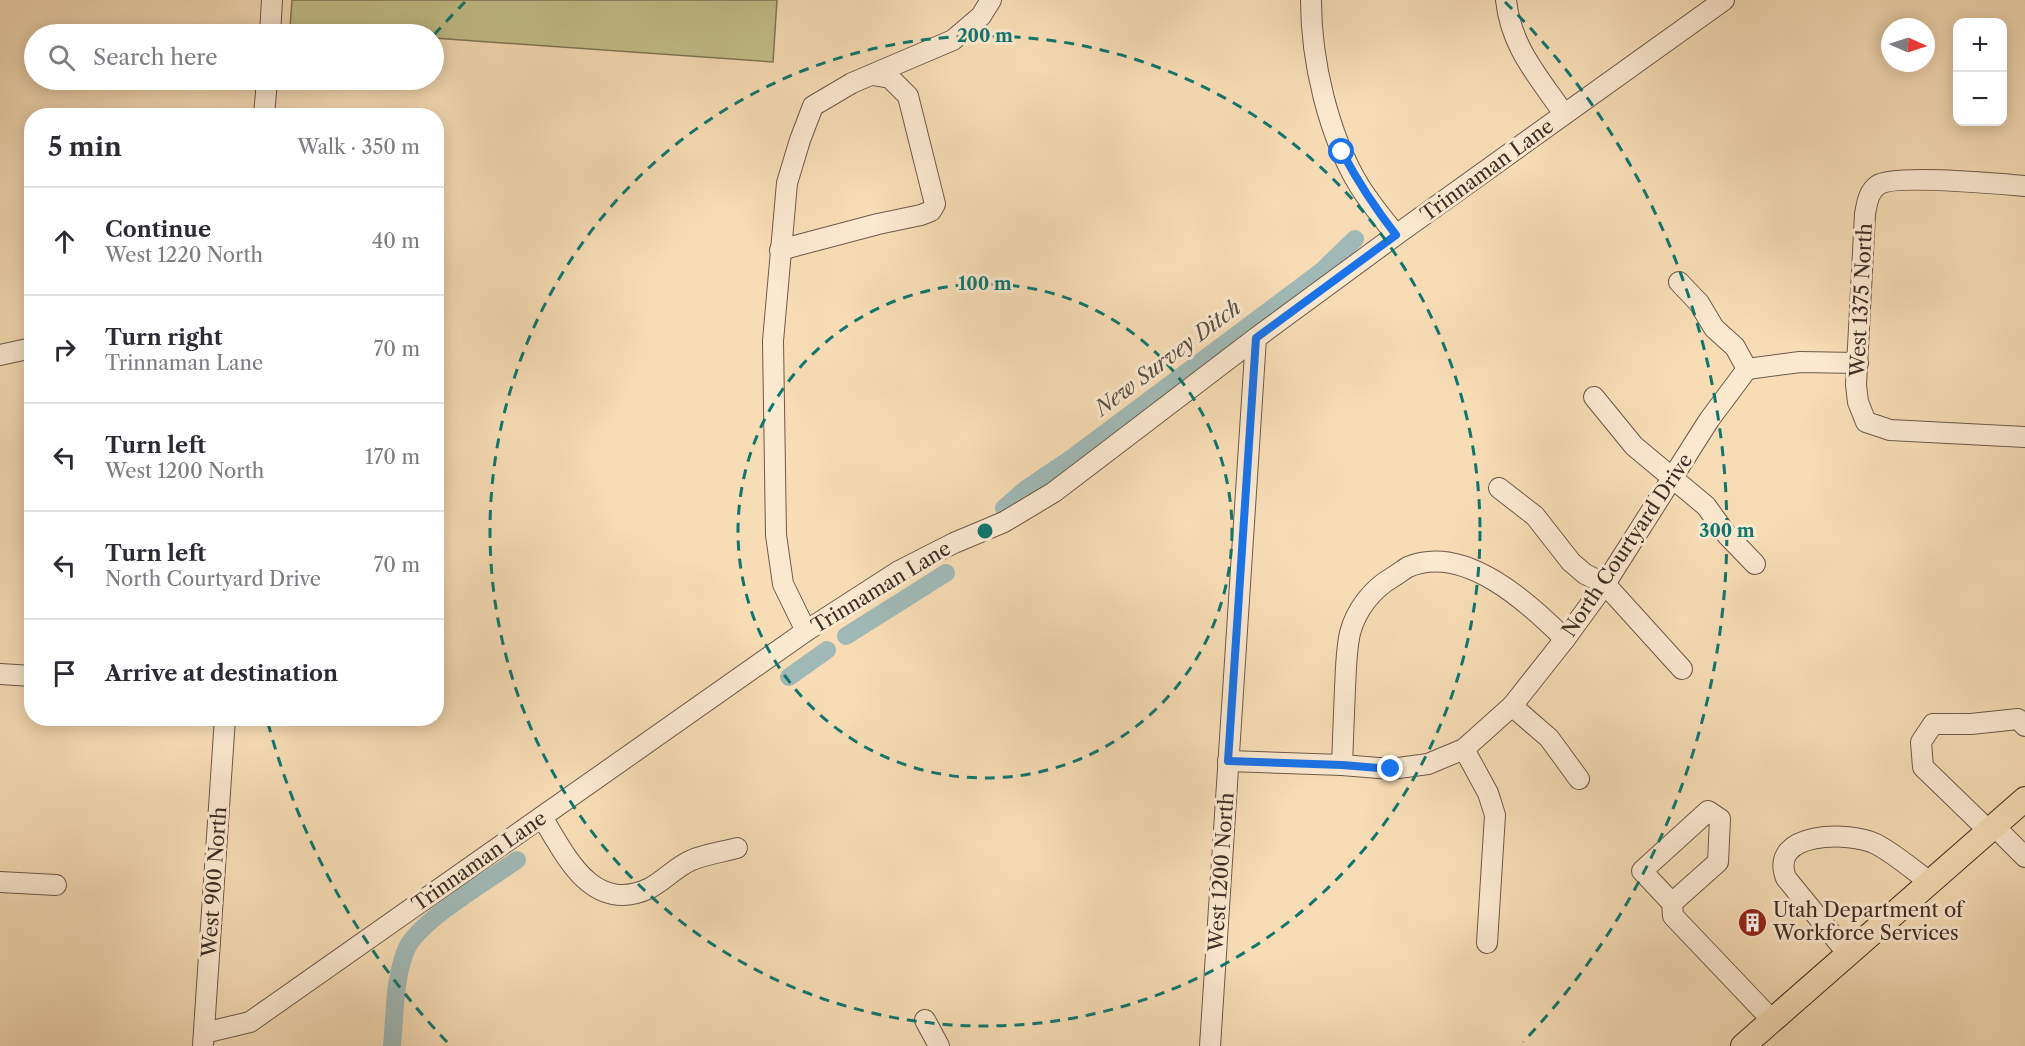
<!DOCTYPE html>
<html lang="en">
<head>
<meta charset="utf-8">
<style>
	:root { --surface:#fff; --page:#f7f7f7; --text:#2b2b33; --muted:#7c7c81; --line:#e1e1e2 }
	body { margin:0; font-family:"Libre Caslon Text",serif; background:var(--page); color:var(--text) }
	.controls { position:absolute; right:18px; top:18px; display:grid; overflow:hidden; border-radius:12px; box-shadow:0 3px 15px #0003 }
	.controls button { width:54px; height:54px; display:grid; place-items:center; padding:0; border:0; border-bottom:2px solid var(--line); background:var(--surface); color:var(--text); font:30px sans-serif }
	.compass { position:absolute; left:1881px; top:18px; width:54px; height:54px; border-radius:50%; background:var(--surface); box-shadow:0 3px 15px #0003; rotate:93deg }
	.stop { position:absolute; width:18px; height:18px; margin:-14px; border:4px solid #1a73e8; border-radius:50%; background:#fff }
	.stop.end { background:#1a73e8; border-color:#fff; box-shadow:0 2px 6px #0008 }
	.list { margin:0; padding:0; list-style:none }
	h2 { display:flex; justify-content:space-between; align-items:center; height:78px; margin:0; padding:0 24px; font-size:26px }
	h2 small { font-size:20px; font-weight:400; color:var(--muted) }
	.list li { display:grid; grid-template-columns:39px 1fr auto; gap:18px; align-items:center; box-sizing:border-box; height:108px; padding:0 24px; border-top:2px solid var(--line) }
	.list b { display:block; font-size:22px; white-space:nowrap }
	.list p { margin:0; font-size:20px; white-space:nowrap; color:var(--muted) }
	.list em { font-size:20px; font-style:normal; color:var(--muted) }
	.icon { flex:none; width:33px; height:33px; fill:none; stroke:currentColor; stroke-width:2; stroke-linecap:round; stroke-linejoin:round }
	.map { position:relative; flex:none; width:2025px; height:1046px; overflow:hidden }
	.search { position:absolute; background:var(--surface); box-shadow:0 3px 15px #0003; left:24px; top:24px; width:420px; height:66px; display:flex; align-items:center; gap:15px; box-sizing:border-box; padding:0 21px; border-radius:33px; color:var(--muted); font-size:22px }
	.panel { position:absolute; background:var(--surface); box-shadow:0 3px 15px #0003; left:24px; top:108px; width:420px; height:618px; border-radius:24px }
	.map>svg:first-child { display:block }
	.green { fill:#c3bf89; stroke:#807658; stroke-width:1.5 }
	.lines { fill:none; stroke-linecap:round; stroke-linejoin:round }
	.canal { stroke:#a0b9b6; stroke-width:18 }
	.minor-casing { stroke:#6c5a4a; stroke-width:22 }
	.major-casing { stroke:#3d2e27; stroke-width:26 }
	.minor { stroke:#fae8cf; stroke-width:20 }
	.major { stroke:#f7dcb5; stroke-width:24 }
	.route { stroke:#1a73e8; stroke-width:8 }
	.ring { fill:none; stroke:#0f766e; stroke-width:3; stroke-dasharray:10 8 }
	.labels { text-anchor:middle; stroke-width:6; stroke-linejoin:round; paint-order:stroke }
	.street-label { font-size:20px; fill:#3d2e27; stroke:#fae8cf }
	.poi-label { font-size:20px; fill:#3d2e27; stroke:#fae8cf; text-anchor:start }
	.water-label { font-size:21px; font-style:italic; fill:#56514b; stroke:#fae8cf }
	.centre { fill:#0f766e; stroke:#fae8cf; stroke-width:3 }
	.ring-label { font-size:18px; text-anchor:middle; font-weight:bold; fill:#0f766e; stroke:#fae8cf; stroke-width:6; stroke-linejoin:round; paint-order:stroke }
</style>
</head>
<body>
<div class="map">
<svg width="2025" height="1046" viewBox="0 0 2025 1046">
	<rect width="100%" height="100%" fill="#f7dcb5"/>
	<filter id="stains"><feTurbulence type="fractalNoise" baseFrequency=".00333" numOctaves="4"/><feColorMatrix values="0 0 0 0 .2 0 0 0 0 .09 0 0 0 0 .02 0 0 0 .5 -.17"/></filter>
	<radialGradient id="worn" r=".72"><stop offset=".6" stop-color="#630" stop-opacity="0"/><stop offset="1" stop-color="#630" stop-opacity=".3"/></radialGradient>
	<polygon class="green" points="292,0 777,0 773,62 434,38 434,34 382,34 290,28"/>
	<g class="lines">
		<g class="canal">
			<polyline points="1004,508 1026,489 1072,458 1322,271 1355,239"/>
			<polyline points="846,636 946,573"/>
			<polyline points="789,677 827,650"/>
			<path d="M392 1046C395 1015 394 979 406 950 417 922 490 879 517 860"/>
		</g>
		<defs>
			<g id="minor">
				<path d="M1311 0C1311 60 1328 135 1360 187 1371 204 1383 219 1396 235"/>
				<path d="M1506 0C1511 47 1538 76 1564 114"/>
				<polyline points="270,34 272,0"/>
				<polyline points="264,116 267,80"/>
				<path d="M2025 186C2000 184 1894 174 1878 185 1868 192 1867 204 1865 214L1856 385 1858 402 1866 422 1890 430 2025 437"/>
				<polyline points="780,250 878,224 921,215 931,211 935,204 908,96 890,78 873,75"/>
				<polyline points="1679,282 1699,303 1714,328 1735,347 1747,369"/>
				<polyline points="0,355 32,348"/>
				<polyline points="1747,369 1800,362 1858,363"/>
				<polyline points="1594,397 1634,446 1706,506 1727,535 1755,564"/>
				<polyline points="1499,488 1535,516 1571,562 1585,574 1605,584 1682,669"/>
				<polyline points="806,631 783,584 776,535 773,341 787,183 800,140 813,106 852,83 953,40 981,16 991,0"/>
				<polyline points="0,674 32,676"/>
				<polyline points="1512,706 1549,738 1579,779"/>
				<polyline points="1464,749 1488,793 1495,815 1487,943"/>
				<polyline points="1228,761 1342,765 1391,769 1428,764 1464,749 1512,706 1565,639 1605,584 1709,420 1747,369"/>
				<path d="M1342 765C1343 739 1344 713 1345 688 1346 670 1346 651 1350 633 1356 610 1372 589 1393 577 1398 574 1403 570 1408 567 1465 543 1528 603 1565 639"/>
				<path d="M542 817C567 858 593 915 650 888 665 880 677 866 692 860 706 854 723 852 737 848"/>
				<polyline points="1994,826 2025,857"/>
				<polyline points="1989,831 1923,767 1921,742 1933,724 1971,724 2018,719 2025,726"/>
				<polyline points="0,882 56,885"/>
				<polyline points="1672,903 1642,871 1708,811 1720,819 1718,862 1672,903 1673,916 1772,1020"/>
				<path d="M1848 954 1786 878C1768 831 1850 831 1876 844 1895 854 1913 870 1930 882"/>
				<polyline points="925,1020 939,1046"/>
				<polyline points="204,1033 250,1022 806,631 899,571 954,543 1004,522 1054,492 1256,338 1396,235 1724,0"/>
				<polyline points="203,1045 225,718"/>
				<polyline points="1210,1046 1256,338"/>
			</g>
			<polyline id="major" points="1743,1046 2025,799"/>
		</defs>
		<use href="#minor" class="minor-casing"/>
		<use href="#major" class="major-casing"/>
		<use href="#minor" class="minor"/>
		<use href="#major" class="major"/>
	</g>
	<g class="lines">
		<path class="route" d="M1342 152C1358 182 1375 208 1396 235L1256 338 1228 761 1342 765 1391 769"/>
	</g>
	<g class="ring">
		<circle cx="985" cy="531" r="247"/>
		<circle cx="985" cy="531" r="495"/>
		<path d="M447 1042A742 742 0 0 1 268 723M434 35A742 742 0 0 1 465 2M1505 2A742 742 0 0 1 1523 1042"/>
	</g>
	<defs>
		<symbol id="building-disc" viewBox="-11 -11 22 22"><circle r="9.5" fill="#8f2418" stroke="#fae8cf"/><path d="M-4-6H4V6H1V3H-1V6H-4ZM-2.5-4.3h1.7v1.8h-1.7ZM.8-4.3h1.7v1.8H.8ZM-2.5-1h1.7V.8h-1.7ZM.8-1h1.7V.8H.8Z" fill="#fff"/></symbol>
	</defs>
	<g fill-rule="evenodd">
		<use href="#building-disc" x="1736" y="906" width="33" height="33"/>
	</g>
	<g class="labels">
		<g class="street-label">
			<text transform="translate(1487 170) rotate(-36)" y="7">Trinnaman Lane</text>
			<text transform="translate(1861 300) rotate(-87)" y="7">West 1375 North</text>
			<text transform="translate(1627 545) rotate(-56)" y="7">North Courtyard Drive</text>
			<text transform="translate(881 587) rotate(-31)" y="7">Trinnaman Lane</text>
			<text transform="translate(479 861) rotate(-35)" y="7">Trinnaman Lane</text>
			<text transform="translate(1221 872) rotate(-86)" y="7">West 1200 North</text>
			<text transform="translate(214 882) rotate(-86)" y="7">West 900 North</text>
		</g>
		<g class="poi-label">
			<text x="1773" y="917">Utah Department of<tspan x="1773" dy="23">Workforce Services</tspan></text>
		</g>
		<g class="water-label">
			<text transform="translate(1168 358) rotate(-37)" y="7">New Survey Ditch</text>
		</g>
	</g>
	<circle cx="985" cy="531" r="9" class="centre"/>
	<g class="ring-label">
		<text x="985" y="42">200 m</text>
		<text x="985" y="290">100 m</text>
		<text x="1727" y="537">300 m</text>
	</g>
	<rect width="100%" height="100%" filter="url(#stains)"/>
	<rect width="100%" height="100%" fill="url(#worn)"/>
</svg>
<div class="controls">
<button>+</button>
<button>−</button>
</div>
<svg class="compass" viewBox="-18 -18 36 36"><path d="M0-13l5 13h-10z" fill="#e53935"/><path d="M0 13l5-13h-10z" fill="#7c7c81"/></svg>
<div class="stop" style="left:1342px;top:152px"></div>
<div class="stop end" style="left:1391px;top:769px"></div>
<div class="search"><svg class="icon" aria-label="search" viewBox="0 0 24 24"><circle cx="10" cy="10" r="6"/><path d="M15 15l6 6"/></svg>Search here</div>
<section class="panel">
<h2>5 min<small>Walk · 350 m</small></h2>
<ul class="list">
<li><svg class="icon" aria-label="ahead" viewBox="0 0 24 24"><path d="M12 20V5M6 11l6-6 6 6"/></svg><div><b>Continue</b><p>West 1220 North</p></div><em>40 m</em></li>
<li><svg class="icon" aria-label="right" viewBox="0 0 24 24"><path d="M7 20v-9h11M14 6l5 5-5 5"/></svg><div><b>Turn right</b><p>Trinnaman Lane</p></div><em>70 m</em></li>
<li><svg class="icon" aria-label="left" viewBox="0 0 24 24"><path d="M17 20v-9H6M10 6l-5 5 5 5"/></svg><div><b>Turn left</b><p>West 1200 North</p></div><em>170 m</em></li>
<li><svg class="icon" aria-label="left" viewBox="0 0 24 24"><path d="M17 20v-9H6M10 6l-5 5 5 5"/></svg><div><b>Turn left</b><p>North Courtyard Drive</p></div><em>70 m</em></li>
<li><svg class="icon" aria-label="arrive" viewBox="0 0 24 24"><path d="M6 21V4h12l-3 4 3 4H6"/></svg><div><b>Arrive at destination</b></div></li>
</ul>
</section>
</div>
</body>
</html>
